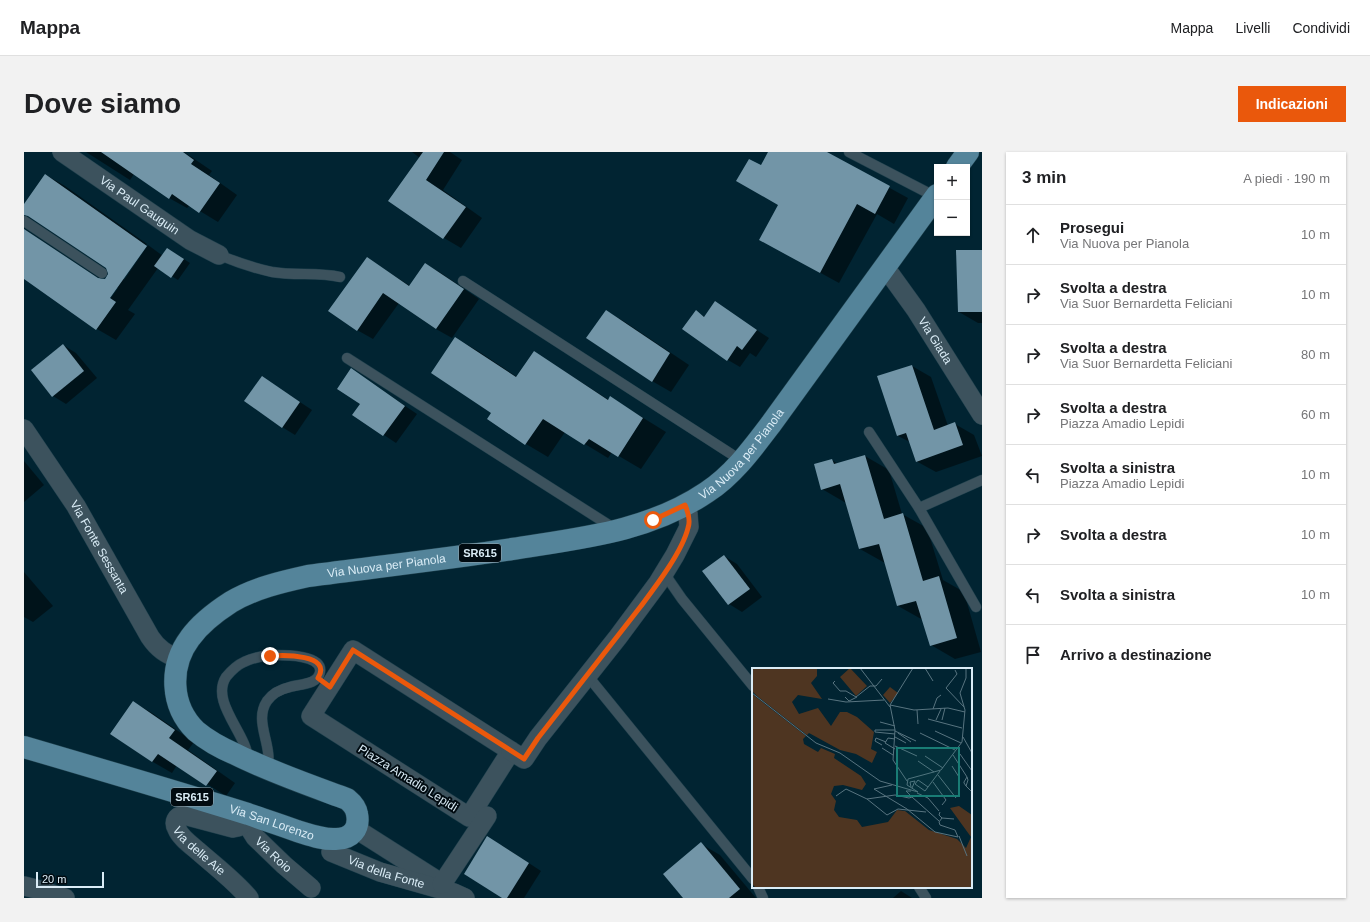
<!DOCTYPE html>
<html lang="it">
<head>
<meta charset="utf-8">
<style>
	:root { --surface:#fff; --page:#f2f2f2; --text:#202124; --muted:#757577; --line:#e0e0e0; --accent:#ea580c }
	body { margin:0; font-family:Helvetica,sans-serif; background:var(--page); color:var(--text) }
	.controls { position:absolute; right:12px; top:12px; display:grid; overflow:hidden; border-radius:0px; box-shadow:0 1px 3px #0004 }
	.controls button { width:36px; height:36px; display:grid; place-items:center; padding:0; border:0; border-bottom:1px solid var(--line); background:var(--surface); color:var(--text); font:20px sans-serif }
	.scale { position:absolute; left:12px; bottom:10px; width:68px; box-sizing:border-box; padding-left:4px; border:2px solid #daecf6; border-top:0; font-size:11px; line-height:14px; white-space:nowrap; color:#daecf6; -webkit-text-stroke:3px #010b11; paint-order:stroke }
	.stop { position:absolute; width:12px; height:12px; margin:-9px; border:3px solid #ea580c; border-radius:50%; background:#fff }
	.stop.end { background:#ea580c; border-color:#fff; box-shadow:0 1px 4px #0008 }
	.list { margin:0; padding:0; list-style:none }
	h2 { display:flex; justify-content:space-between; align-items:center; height:52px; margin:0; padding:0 16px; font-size:17px }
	h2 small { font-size:13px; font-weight:400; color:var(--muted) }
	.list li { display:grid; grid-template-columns:26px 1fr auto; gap:12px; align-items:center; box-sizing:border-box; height:60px; padding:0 16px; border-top:1px solid var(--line) }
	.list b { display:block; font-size:15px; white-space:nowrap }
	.list p { margin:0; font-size:13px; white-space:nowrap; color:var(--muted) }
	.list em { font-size:13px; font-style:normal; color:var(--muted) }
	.icon { flex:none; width:22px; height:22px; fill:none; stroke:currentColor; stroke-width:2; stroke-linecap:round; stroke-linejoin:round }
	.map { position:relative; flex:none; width:958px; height:746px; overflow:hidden; border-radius:0px }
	header { display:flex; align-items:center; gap:24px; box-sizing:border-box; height:56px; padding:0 20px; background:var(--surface); border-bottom:1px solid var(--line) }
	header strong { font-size:19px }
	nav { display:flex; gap:22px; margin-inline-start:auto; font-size:14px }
	.intro { display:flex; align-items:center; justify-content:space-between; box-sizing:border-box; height:96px; padding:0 24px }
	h1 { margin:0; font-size:28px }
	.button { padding:10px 18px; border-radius:0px; background:var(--accent); color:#fff; font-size:14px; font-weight:700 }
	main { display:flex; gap:24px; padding:0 24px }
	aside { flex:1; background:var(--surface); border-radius:0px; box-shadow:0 1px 3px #0004 }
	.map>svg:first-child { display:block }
	.shadow { fill:#0007; fill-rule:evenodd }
	.building { fill:#7295a7 }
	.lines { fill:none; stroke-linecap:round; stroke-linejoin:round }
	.lane-casing { stroke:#1f404d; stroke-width:11 }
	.street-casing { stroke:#1f404d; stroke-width:20 }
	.primary-casing { stroke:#1f404d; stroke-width:23 }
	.lane { stroke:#3c525d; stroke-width:10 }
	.street { stroke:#3c525d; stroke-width:19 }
	.primary { stroke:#54849a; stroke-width:22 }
	.route { stroke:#ea580c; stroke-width:5 }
	.labels { text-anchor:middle; stroke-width:4; stroke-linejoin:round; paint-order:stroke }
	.shield { fill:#010b11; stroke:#99a8b1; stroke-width:1 }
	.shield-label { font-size:11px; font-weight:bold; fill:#daecf6 }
	.street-label { font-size:12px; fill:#daecf6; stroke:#010b11 }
	.inset-road { fill:none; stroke:#587480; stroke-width:1 }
	.view { fill:#197c75; fill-opacity:0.15; stroke:#197c75; stroke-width:2 }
	.inset-edge { fill:none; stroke:#daecf6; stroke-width:2 }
</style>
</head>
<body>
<header>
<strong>Mappa</strong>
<nav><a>Mappa</a><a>Livelli</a><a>Condividi</a></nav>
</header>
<div class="intro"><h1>Dove siamo</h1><a class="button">Indicazioni</a></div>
<main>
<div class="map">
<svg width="958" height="746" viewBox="0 0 958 746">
	<rect width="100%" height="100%" fill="#012432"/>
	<g class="shadow">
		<polygon points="62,0 160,0 188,19 185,23 213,43 194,70 166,53 163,56 145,46 110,22 106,28"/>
		<polygon points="388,0 426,0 438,8 419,38 458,66 437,96 420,86 366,48 396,6"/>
		<polygon points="745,0 800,0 884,46 870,72 853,62 815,131 755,98 756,53 737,15"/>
		<path d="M22 23 41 34 123 92 99 126 100 128 124 93 139 104 149 100 166 111 154 128 134 116 104 158 111 162 92 188 73 177 0 126V77L77 128H81L85 125V118ZM92 136H94L84 150 82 149Z"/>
		<polygon points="958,99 958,171 954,171 935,160"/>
		<polygon points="343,106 386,134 401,112 417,121 455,147 428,186 412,177 375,151 349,187 333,178"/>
		<polygon points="691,151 745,186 732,205 726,201 716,215 704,208 672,160 681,165"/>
		<polygon points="582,159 601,170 665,213 647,240 628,229"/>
		<polygon points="431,186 454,199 493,225 510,200 585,248 587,246 642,280 617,317 588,300 584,306 541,280 524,305 502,292 468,260"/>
		<polygon points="39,193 52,201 73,226 42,252 29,244 8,218"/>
		<polygon points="888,214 907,225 924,274 931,272 950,283 958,304 912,320 892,309 886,290 874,284 854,225"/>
		<polygon points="328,218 393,262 372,291 330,263 337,252"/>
		<polygon points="238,225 288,258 271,283 258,275"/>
		<polygon points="841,304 865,318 878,362 903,376 919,428 940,440 957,500 931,507 907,493 899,468 874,454 861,411 836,397 822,351 798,337 808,308 814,312"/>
		<polygon points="0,309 20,333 0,350"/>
		<polygon points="700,404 713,412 738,445 718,460 705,452 680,419"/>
		<polygon points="0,420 29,454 9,470 0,465"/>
		<polygon points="109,550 128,561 170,590 164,598 211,631 202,644 153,613 148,621 129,610 87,581"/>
		<polygon points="677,692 696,703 732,746 661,746"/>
		<polygon points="477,693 517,719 500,746 480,746"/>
		<polygon points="877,739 888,746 869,746"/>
	</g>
	<g class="building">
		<polygon points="77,0 159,0 170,8 167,12 196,31 175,61 148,42 145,47"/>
		<polygon points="399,0 420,0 402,28 442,55 419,87 364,49"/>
		<polygon points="744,0 803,0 866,34 851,62 833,52 796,121 735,88 754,53 712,29 725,7 737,13"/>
		<polygon points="21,22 123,94 86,146 92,150 72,178 0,127 0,77 74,126 81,127 84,122 82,116 4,64 0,63 0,52"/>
		<polygon points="143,96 160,107 147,126 130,114"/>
		<polygon points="932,98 958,98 958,160 934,160"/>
		<polygon points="343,105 385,134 401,111 440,137 412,177 359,141 333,179 304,159"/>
		<polygon points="691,149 733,178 718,198 713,194 703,209 658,177 672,158 680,165"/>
		<polygon points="582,158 646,201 628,230 562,186"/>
		<polygon points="431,185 492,225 510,199 584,248 586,244 619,266 594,305 565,287 560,293 519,267 501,293 463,267 467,261 407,221"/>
		<polygon points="39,192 60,219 28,245 7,218"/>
		<polygon points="888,213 910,278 931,270 939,293 892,310 882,281 873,284 853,224"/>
		<polygon points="327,216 381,254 359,284 328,263 336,252 313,237"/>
		<polygon points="238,224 276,250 258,276 220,249"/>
		<polygon points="841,303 860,367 879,361 899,429 915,424 933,486 906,494 892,449 873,454 855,392 835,397 816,332 797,338 790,312 808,307 810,312"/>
		<polygon points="700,403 726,437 704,453 678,419"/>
		<polygon points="109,549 151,578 145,586 193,619 182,634 134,602 128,610 86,582"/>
		<polygon points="463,684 505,711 483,746 478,746 440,722"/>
		<polygon points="677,690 716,737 705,746 659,746 639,722"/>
	</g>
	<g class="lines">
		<defs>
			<g id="lane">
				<polyline points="825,0 912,45"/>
				<polyline points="0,69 78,121"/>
				<path d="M195 103C212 110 230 116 248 120 271 124 294 120 316 125"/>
				<polyline points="439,129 718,309"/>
				<polyline points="323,206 591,377"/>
				<polyline points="845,280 895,356 952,455"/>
				<polyline points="895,356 958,328"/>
				<polyline points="640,421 658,447 729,534"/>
				<polyline points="563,523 729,727"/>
				<path d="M224 607C223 582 186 550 202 525 207 519 213 513 220 510 228 506 238 504 247 503 258 503 299 502 296 520 294 533 275 532 266 535 257 537 248 542 243 549 229 570 250 594 243 617"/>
				<polyline points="734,735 739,746"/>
				<polyline points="895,735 902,746"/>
			</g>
			<g id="street">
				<path id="s1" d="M38 0 166 88 195 103"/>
				<path id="s2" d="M861 115 892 158 958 263"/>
				<path id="s3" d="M0 277 52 354 126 485C134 497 142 502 155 507"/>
				<polygon points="329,498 487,599 445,665 287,564"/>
				<polyline points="487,599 500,607 514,586 594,485 634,431 651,403 665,375 664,362 661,353"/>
				<path id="s4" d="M225 663 223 669 224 674 231 685 260 713 287 736"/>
				<path id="s5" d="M223 669 214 675 209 676 160 663C152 664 149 670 153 677 156 685 167 693 174 699 191 714 211 729 225 746"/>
				<polyline points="332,677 417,731"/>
				<path id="s6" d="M307 700 356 720 430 741 441 746"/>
				<polyline points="418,732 463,664"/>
				<polyline points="0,734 12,737 41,746"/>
			</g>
			<g id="primary">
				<polyline points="933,15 944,0"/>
				<path id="s7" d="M0 595C75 617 150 639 224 662 241 668 257 673 273 679 286 683 299 688 312 687 327 687 336 677 333 662 332 655 328 651 323 647 285 633 247 620 211 602 197 596 184 589 172 579 146 554 145 514 166 486 176 472 193 459 207 450 231 436 257 430 284 424 352 415 420 407 488 397 556 386 624 380 683 340 709 323 728 297 747 272L913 43"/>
			</g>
		</defs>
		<use href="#lane" class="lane-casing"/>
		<use href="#street" class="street-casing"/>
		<use href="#primary" class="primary-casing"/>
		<use href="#lane" class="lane"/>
		<use href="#street" class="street"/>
		<use href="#primary" class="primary"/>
	</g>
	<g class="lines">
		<path class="route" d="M246 504C259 503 309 502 294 526L306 535 329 498 500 607 514 586C548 542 583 498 617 454 632 434 658 400 664 376 667 368 664 360 661 353L629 368"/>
	</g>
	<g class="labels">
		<g class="shield">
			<rect x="435" y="392" width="42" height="18" rx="3"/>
			<rect x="147" y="636" width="42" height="18" rx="3"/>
		</g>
		<g class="shield-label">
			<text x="456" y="405">SR615</text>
			<text x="168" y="649">SR615</text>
		</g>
		<g class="street-label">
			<text dy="4" stroke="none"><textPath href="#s1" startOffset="94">Via Paul Gauguin</textPath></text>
			<text dy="4" stroke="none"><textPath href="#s2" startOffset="89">Via Giada</textPath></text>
			<text dy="4" stroke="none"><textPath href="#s7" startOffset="1249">Via Nuova per Pianola</textPath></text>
			<text dy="4" stroke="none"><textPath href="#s3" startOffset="140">Via Fonte Sessanta</textPath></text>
			<text dy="4" stroke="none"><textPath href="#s7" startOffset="866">Via Nuova per Pianola</textPath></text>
			<text transform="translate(384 626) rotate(32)" y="4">Piazza Amadio Lepidi</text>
			<text dy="4" stroke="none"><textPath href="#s7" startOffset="259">Via San Lorenzo</textPath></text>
			<text dy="4" stroke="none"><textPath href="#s5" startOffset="117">Via delle Aie</textPath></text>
			<text dy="4" stroke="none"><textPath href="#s4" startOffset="50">Via Roio</textPath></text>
			<text dy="4" stroke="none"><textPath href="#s6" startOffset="59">Via della Fonte</textPath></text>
		</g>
	</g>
	<g transform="translate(728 516)">
		<rect width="220" height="220" fill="#012432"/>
		<path d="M0 0H65V8L59 15 70 31 46 27 40 34 47 46 66 40 79 58 88 44H95L105 49 122 64 119 81 125 84 120 95 104 86 88 82 57 65 55 67 5 28 0 23ZM98 0 115 18 104 28 88 9ZM138 19 146 25 138 35 131 27ZM0 26 54 68 51 71 52 76 66 84 69 80 83 86 82 90 109 108 114 116 110 122 91 117 82 118 79 126 84 133 82 142 87 149 105 152 110 159 136 154 145 142 153 143 177 162 205 171 214 180 219 169 198 140 207 138 220 147V220H1L3 219 0 216Z" fill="#4e3521"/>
		<path class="inset-road" d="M108 0 138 39M173 0 181 13M203 2 205 6 194 20 212 39M83 13 81 15 88 23H94L104 29 118 18H124L130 11M0 25 64 75 88 85 128 113 166 124M93 29 97 33 105 29M76 31 94 34 132 32M138 37 143 62 141 92 155 113M138 37 162 42 196 40 213 44M138 37 161 0M181 41 185 30 189 27M165 42 166 56M176 51 210 60M184 52 189 41M190 52 193 40M128 54 143 58M123 62V64L143 66M123 62H143M143 63 164 73M183 63 209 75M146 65 159 74M168 65 203 82M143 69 154 75M211 69 220 85M130 77 123 73 124 70 134 74M143 78 165 88M130 80 141 87M143 81 133 75 136 70 143 71M208 86 220 103M201 87 215 109M173 88 191 100M166 93 182 104M200 98 207 109M186 107 204 130M166 112 176 119 173 123 163 116ZM181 114 194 132 190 137M140 117 122 121 155 141 183 164 206 169 203 162 188 157 187 154 190 150M214 118 216 112 215 109 212 114V115L214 118 220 124M159 119 158 114 163 113 160 120M176 119 188 103M166 124 155 117 156 111 189 102 210 74 213 42 208 25 214 10V0M165 125 176 130 187 143M84 128 94 121 115 131 143 127 157 130 160 129 154 123H159M160 129 187 153M115 131 135 147 146 141 174 144M188 144 187 147 190 150 202 151M207 168 215 188"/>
		<path class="view" d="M145 80H207V128H145Z"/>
		<rect width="220" height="220" class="inset-edge"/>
	</g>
</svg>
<div class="controls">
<button>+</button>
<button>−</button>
</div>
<div class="scale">20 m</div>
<div class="stop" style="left:629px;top:368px"></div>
<div class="stop end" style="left:246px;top:504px"></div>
</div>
<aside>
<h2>3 min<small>A piedi · 190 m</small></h2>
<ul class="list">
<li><svg class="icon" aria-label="ahead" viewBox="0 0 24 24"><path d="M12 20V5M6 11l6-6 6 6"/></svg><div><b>Prosegui</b><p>Via Nuova per Pianola</p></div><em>10 m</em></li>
<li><svg class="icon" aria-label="right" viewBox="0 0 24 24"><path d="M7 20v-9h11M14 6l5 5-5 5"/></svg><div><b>Svolta a destra</b><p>Via Suor Bernardetta Feliciani</p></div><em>10 m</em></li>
<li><svg class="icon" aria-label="right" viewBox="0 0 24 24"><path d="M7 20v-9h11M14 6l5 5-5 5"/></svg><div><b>Svolta a destra</b><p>Via Suor Bernardetta Feliciani</p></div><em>80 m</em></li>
<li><svg class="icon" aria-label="right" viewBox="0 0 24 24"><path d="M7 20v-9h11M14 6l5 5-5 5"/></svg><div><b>Svolta a destra</b><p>Piazza Amadio Lepidi</p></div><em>60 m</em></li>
<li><svg class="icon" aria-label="left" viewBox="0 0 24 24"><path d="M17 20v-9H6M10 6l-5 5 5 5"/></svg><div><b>Svolta a sinistra</b><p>Piazza Amadio Lepidi</p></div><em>10 m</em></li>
<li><svg class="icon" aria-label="right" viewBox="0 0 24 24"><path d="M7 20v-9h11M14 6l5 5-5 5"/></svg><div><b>Svolta a destra</b></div><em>10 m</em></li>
<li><svg class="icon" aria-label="left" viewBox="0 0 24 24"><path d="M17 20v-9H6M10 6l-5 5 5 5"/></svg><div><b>Svolta a sinistra</b></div><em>10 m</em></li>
<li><svg class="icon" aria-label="arrive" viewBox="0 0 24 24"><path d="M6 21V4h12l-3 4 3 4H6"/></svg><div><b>Arrivo a destinazione</b></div></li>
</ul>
</aside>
</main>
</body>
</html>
